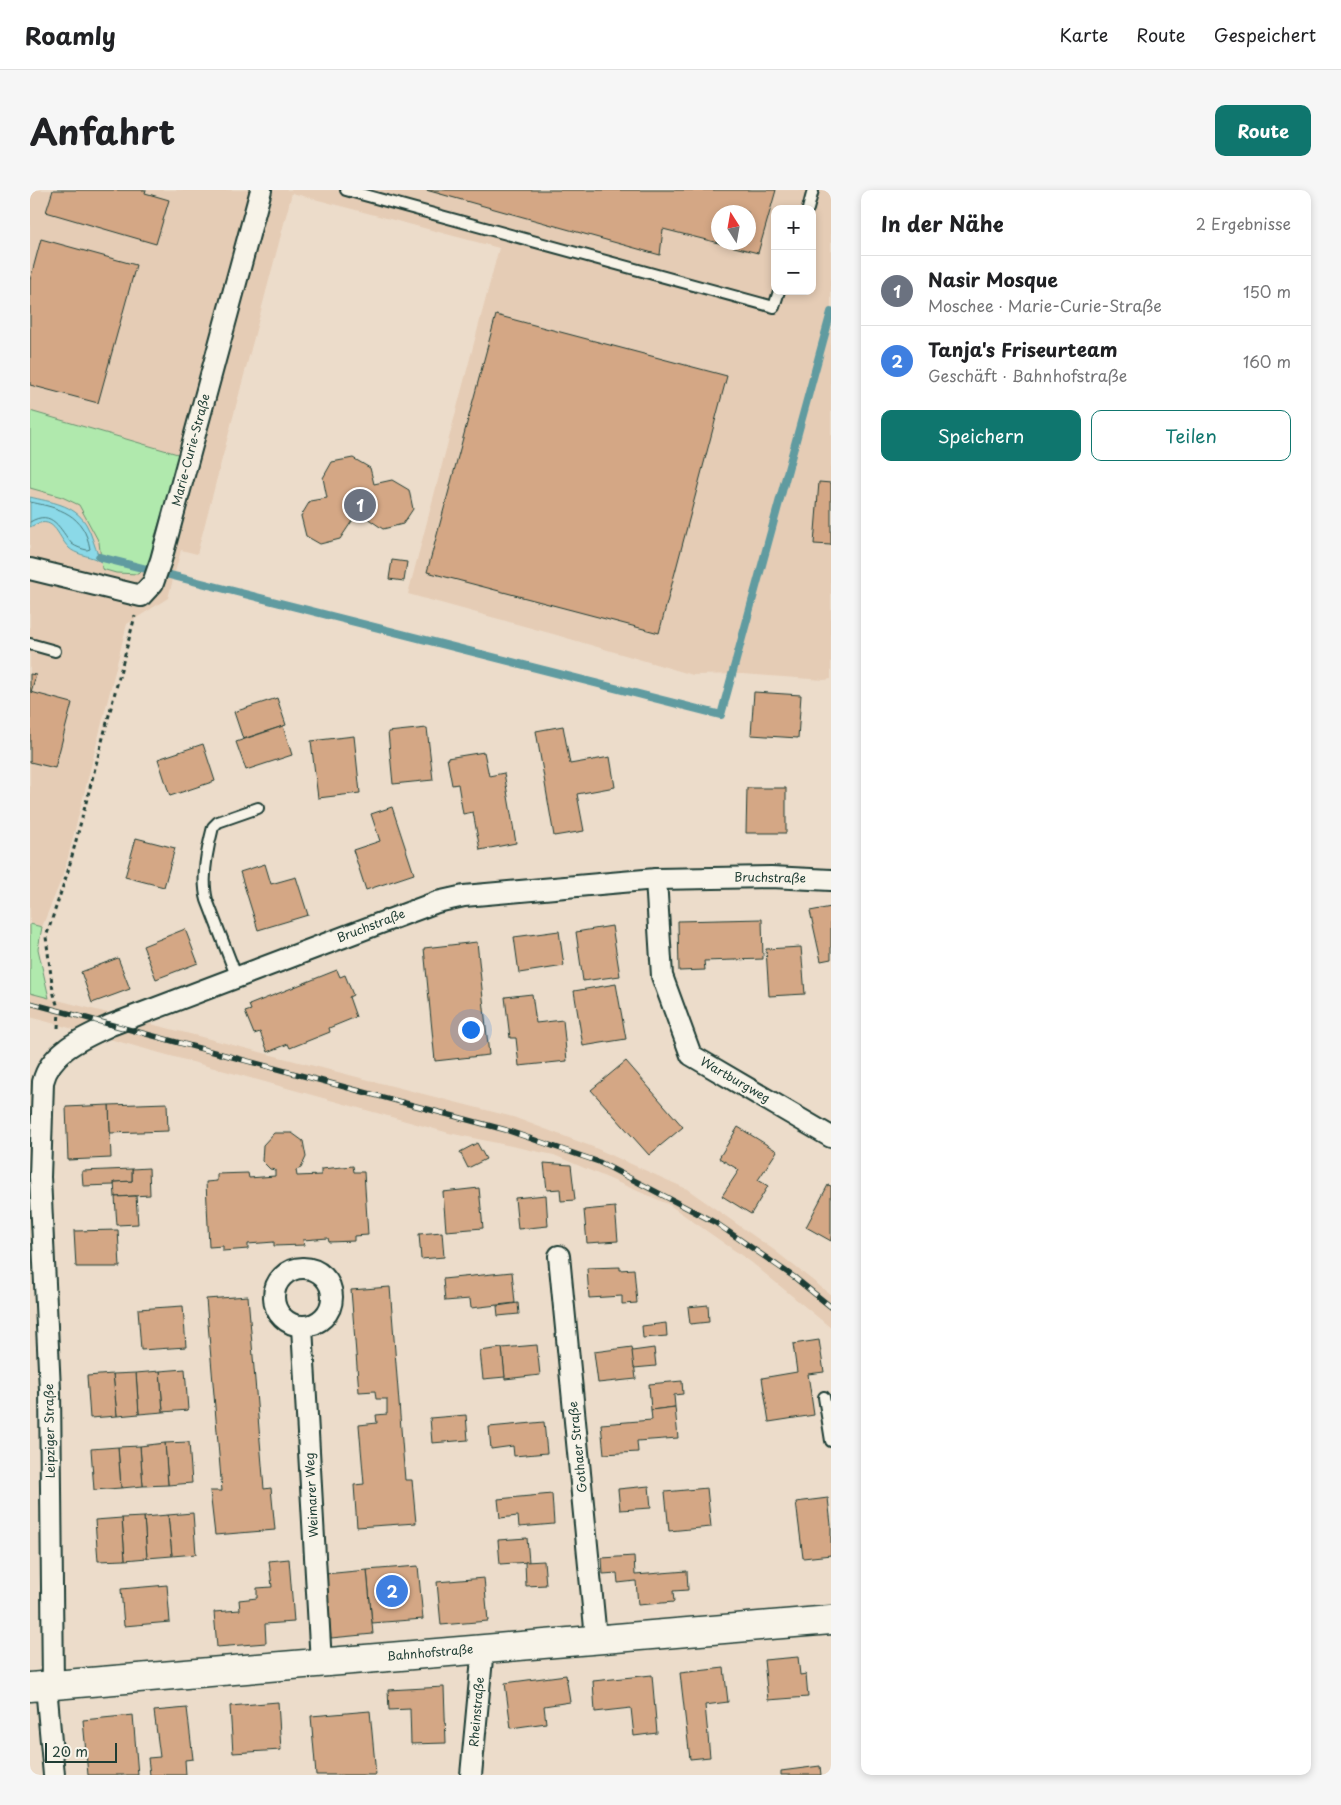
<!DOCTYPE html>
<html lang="de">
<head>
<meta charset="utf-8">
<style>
	:root { --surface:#fff; --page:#f6f6f6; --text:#202124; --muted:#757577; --line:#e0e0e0; --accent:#0f766e }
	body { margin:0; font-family:"Playpen Sans",sans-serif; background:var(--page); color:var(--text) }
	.controls { position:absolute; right:15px; top:15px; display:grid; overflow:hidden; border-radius:10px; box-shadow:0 2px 8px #0003 }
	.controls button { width:45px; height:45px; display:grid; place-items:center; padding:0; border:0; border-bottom:1px solid var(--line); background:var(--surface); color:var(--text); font:25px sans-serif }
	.compass { position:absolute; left:681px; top:15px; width:45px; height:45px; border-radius:50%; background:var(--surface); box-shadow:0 2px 8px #0003; rotate:349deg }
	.scale { position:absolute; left:15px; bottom:12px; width:72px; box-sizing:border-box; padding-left:5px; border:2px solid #1f3d34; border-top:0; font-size:14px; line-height:18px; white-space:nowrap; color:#1f3d34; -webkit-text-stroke:4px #f7f3e8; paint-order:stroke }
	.you { position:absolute; left:440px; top:839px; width:18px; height:18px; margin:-12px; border:4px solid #fff; border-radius:50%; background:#1a73e8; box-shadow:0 0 0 8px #1a73e833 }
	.badge { display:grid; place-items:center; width:32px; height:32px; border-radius:50%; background:var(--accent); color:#fff; font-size:16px; font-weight:700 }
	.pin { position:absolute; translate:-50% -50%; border:2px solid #fff; box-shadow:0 1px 5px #0006 }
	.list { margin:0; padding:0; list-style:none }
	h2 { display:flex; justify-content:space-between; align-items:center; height:65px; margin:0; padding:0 20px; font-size:21px }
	h2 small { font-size:16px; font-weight:400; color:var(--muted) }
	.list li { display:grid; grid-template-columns:32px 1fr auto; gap:15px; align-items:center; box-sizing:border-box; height:70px; padding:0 20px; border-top:1px solid var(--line) }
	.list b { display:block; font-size:19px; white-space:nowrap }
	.list p { margin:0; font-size:16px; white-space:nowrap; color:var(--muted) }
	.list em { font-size:16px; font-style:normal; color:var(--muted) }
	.actions { display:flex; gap:10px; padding:15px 20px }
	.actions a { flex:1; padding:11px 0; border:1px solid var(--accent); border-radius:10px; text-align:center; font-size:18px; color:var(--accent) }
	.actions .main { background:var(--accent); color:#fff }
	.map { position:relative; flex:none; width:801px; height:1585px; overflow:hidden; border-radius:10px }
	header { display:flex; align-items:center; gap:30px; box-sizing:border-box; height:70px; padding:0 25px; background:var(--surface); border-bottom:1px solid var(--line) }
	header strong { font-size:24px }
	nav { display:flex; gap:28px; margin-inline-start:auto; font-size:18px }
	.intro { display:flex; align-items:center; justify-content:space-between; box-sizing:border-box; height:120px; padding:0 30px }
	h1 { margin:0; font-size:35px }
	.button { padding:12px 22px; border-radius:10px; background:var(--accent); color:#fff; font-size:18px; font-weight:700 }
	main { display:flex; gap:30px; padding:0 30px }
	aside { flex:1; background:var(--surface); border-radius:10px; box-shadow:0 2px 8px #0003 }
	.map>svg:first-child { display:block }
	.built { fill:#e5ccb5; fill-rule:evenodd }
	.green { fill:#b0e9ad; stroke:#689370 }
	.water { fill:#8bd9e8; stroke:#609ba0 }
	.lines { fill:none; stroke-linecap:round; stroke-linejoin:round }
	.shore { stroke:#4a7b7c; stroke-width:1 }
	.stream { stroke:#609ba0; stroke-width:8 }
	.building { fill:#d4a785; stroke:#1f3d34; fill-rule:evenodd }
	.lane-casing { stroke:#1f3d34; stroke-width:14 }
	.street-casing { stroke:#1f3d34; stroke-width:24 }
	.secondary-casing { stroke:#1f3d34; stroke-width:31 }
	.path { stroke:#1f3d34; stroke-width:3; stroke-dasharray:4 4; stroke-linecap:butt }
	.lane { stroke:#f7f3e8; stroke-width:10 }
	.street { stroke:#f7f3e8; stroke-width:20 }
	.secondary { stroke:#f7f3e8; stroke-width:28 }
	.rail-casing { stroke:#1f3d34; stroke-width:5.5 }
	.rail { stroke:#f7f3e8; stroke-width:4; stroke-dasharray:11; stroke-linecap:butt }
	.labels { text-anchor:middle; stroke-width:4; stroke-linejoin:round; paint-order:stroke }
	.street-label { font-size:12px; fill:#1f3d34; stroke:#f7f3e8 }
</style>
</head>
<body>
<header>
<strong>Roamly</strong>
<nav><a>Karte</a><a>Route</a><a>Gespeichert</a></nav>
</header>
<div class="intro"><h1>Anfahrt</h1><a class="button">Route</a></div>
<main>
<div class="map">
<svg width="801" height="1585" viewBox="0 0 801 1585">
	<rect width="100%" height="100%" fill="#ecdcca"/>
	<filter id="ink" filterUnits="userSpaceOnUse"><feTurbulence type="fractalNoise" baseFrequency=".02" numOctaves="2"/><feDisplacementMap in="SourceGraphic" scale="10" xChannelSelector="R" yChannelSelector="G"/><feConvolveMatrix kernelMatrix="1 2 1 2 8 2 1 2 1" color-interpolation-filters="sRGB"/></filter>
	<g filter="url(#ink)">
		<g class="built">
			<path d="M0 0H801V489L794 490 712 484 663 485 523 444 378 404 469 58 262 3 167 364 151 360 138 408 97 434 34 683 12 737 0 734ZM745 19H782V101H745ZM688 22H718V52H688Z"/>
			<polygon points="0,803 483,927 563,957 657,999 744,1060 801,1105 801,1138 721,1072 638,1014 524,965 419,943 0,827"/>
		</g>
		<g class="green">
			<polygon points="0,221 151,265 125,346 120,371 108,384 86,383 72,379 69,352 49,315 32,307 0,298"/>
			<polygon points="0,734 12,737 8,759 19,808 0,803"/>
		</g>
		<path class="water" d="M0 307C20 312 44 314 56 334 62 344 64 356 69 367L66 369C58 366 45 364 39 358 26 345 25 323 0 337Z"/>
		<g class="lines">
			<path class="shore" d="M0 312C30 318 54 324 60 359L57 360C52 359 46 357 42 354 30 340 23 318 0 332"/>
			<polyline class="stream" points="69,367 691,525 801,122"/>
		</g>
		<g class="building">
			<polygon points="23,0 116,0 115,3 139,10 126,54 16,22"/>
			<path d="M396 0H746L728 63 633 39 630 65ZM688 22H718V52H688Z"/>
			<polygon points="11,49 106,75 68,213 0,195 0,90"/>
			<polygon points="466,125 697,186 629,443 397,382"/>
			<polygon points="323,268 340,278 344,294 362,290 379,300 383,319 373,334 353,339 337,328 336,322 321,326 322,331 310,349 290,354 276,346 271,326 280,311 297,308 293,288 302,272"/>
			<polygon points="789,292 801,293 801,355 784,354"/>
			<polygon points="362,370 377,372 374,391 359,389"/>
			<polygon points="0,484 6,485 1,502 42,513 25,578 0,572"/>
			<polygon points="724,502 771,505 768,548 721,545"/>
			<polygon points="247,508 256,535 213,549 204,522"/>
			<polygon points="253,536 262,565 216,580 206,552"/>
			<polygon points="533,536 540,574 580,567 585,597 547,604 554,641 524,646 506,541"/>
			<polygon points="397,538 403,590 363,594 358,542"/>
			<polygon points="324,546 330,603 288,608 281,551"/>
			<polygon points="173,554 185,591 140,606 128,569"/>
			<polygon points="454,562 459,586 474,583 486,653 450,660 443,622 433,624 428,594 422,595 417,568"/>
			<polygon points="717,598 756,598 756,643 716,643"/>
			<polygon points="362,617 384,684 336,700 323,660 350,651 341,624"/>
			<polygon points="106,648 145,658 134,697 95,687"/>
			<polygon points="235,674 241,694 266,687 278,725 228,740 210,682"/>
			<polygon points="801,717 801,769 791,771 780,721"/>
			<polygon points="732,729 733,769 674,771 675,780 649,781 648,731"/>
			<polygon points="582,736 590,786 553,791 546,742"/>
			<polygon points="155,739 168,773 126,789 113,756"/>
			<polygon points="529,741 534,776 489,783 484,747"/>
			<polygon points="447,752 459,865 405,871 394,758"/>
			<polygon points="771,757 775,804 739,806 736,759"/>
			<polygon points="88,768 100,799 62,813 51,782"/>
			<polygon points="307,780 310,787 315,785 323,805 319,807 326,827 299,838 300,842 260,858 258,854 238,862 230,842 224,844 215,822 221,820 219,815"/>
			<polygon points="586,794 596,849 553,856 544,801"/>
			<polygon points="502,804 506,833 533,830 537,871 489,876 486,848 480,848 475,807"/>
			<polygon points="596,871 653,937 619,965 561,900"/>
			<polygon points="137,913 138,941 80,943 79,915"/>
			<polygon points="79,915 81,968 38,970 36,917"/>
			<polygon points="708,937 747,961 728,990 738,996 721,1024 692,1006 709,980 689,968"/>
			<polygon points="244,943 262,943 273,951 276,967 271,978 266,980 267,986 291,985 291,979 323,976 324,982 334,982 338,1045 324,1046 324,1051 299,1052 298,1048 273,1050 274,1055 244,1056 244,1052 218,1054 218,1059 193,1061 193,1056 179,1057 176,992 187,991 187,984 218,983 219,988 245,986 245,980 240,979 232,971 233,955"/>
			<polygon points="447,953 456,969 438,978 430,962"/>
			<polygon points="514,973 541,975 545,1010 531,1011 530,999 517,1000"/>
			<polygon points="119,978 120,1005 85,1007 84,992 102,991 102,979"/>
			<polygon points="102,979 102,991 84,992 84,995 53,996 52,981"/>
			<polygon points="798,995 801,996 801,1051 776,1037"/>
			<polygon points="449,998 453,1038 416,1041 413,1002"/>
			<polygon points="516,1005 518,1036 488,1039 485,1008"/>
			<polygon points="106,1006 108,1034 87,1035 85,1007"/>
			<polygon points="585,1017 588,1051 557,1053 554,1020"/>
			<polygon points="88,1040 90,1077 46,1077 44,1041"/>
			<polygon points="412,1042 414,1067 391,1069 389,1044"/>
			<polygon points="590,1077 590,1080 604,1079 607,1113 592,1114 592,1106 559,1108 557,1078"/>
			<polygon points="482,1082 485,1113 441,1118 440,1109 415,1111 413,1089"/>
			<polygon points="360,1097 375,1290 382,1290 386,1333 327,1337 324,1295 334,1294 329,1235 347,1233 346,1225 357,1224 357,1209 346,1209 345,1201 329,1202 321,1100"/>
			<polygon points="218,1106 234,1299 241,1298 245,1340 185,1345 180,1301 192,1301 176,1109"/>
			<polygon points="488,1113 489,1124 468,1126 467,1116"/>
			<polygon points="678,1115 679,1132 660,1134 658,1117"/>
			<polygon points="153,1116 156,1157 111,1160 108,1119"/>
			<polygon points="636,1133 637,1146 613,1148 612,1136"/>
			<polygon points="789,1150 794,1182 778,1184 784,1225 739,1232 732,1188 767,1182 763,1154"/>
			<polygon points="507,1155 510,1185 475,1189 472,1158"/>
			<polygon points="602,1157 606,1189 568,1193 564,1162"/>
			<polygon points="472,1158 475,1187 453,1189 450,1161"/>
			<polygon points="624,1158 626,1176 604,1178 602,1161"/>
			<polygon points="155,1179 158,1220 133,1222 130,1181"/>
			<polygon points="130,1181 133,1222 109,1224 106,1183"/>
			<polygon points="106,1183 109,1224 87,1226 83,1184"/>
			<polygon points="83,1184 87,1226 60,1228 57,1186"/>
			<polygon points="652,1191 653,1204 644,1205 645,1217 621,1220 619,1194"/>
			<polygon points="645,1217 648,1248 607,1251 608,1262 574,1264 571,1234 622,1230 621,1220"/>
			<polygon points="436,1225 438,1250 402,1253 400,1228"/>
			<polygon points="514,1232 517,1263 484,1266 483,1256 461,1259 459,1237"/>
			<polygon points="159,1252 162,1293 138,1295 135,1253"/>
			<polygon points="135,1253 138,1295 113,1296 110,1256"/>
			<polygon points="110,1256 113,1296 91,1298 88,1257"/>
			<polygon points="88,1257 91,1298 64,1300 61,1259"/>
			<polygon points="619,1296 621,1318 590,1320 588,1299"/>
			<polygon points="677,1298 681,1337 639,1341 635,1302"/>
			<polygon points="522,1304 524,1334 489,1337 488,1326 470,1328 468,1309"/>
			<polygon points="798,1308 801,1335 801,1365 773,1368 766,1312"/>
			<polygon points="163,1323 166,1364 142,1366 138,1325"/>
			<polygon points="138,1325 142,1366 117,1368 114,1327"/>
			<polygon points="114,1327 117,1368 95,1370 92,1328"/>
			<polygon points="92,1328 95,1370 68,1371 65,1330"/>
			<polygon points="497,1348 499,1372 470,1374 468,1350"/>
			<polygon points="604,1366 605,1385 657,1381 658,1400 643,1401 644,1412 608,1415 606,1391 588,1393 587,1383 573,1384 572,1368"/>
			<polygon points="259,1369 264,1432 235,1434 236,1453 187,1457 184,1422 210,1420 209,1410 227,1408 227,1398 242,1397 239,1371"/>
			<polygon points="514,1371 516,1395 496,1396 495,1372"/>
			<polygon points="388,1376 393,1429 342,1433 337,1380"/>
			<polygon points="337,1380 343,1444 301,1448 295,1384"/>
			<polygon points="454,1388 458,1431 411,1435 407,1392"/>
			<polygon points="137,1395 140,1432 94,1436 91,1399"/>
			<polygon points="768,1467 770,1485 776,1484 778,1507 738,1510 734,1470"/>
			<polygon points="694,1478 698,1512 675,1515 680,1567 660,1569 650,1483"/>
			<polygon points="536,1485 540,1512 514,1516 516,1533 481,1538 475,1493"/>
			<polygon points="622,1485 627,1543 604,1546 601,1518 565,1522 563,1491"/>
			<polygon points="414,1497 416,1553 381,1554 380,1519 359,1520 358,1500"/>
			<polygon points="248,1512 251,1560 203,1563 200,1516"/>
			<polygon points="157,1518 163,1569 155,1570 156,1585 120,1585 118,1568 130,1567 124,1521"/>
			<polygon points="340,1521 346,1585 286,1585 281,1526"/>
			<polygon points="103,1525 108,1585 58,1585 53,1530"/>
			<polygon points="790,1576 791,1585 751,1585 751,1581"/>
		</g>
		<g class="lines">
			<defs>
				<g id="lane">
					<polyline points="316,0 744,117 749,101"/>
					<polyline points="778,19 783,0"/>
					<polyline points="0,454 25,461"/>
					<path d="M207 788 177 710C171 688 177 660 183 637L188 632 228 618"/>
					<polyline points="794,1207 801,1251"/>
				</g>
				<g id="street">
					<polyline points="0,379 111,406 123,393 131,370 231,0"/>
					<polyline points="626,689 632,786 661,865 801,947"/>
					<polyline points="529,1066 566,1448"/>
					<circle cx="273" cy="1107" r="29"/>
					<polyline points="272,1137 291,1473"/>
					<path d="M23 1495 20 1200 10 987 13 892C21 860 54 848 81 835L348 734 407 712 434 706 626 689 741 687 801 690"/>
					<polyline points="16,1496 24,1585"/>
					<polyline points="441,1585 453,1458"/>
				</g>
				<polyline id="secondary" points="0,1497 801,1430"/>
			</defs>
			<use href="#lane" class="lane-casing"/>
			<use href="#street" class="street-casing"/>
			<use href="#secondary" class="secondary-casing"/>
			<polyline class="path" points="28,838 29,821 23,801 16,747 38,681 105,426"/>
			<use href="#lane" class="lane"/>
			<use href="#street" class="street"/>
			<use href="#secondary" class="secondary"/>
			<defs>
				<polyline id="rail" points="0,813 476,940 569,972 686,1033 764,1087 801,1117"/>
			</defs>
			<use href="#rail" class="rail-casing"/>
			<use href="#rail" class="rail"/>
		</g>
	</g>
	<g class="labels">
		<g class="street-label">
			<text transform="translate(161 260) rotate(-75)" y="4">Marie-Curie-Straße</text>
			<text transform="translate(740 688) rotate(1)" y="4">Bruchstraße</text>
			<text transform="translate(341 736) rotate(-21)" y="4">Bruchstraße</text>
			<text transform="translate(705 890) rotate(30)" y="4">Wartburgweg</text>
			<text transform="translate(20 1241) rotate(-91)" y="4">Leipziger Straße</text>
			<text transform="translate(548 1257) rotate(-96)" y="4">Gothaer Straße</text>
			<text transform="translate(282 1305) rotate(-93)" y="4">Weimarer Weg</text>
			<text transform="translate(400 1463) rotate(-5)" y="4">Bahnhofstraße</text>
			<text transform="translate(447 1522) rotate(-85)" y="4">Rheinstraße</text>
		</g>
	</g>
</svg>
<div class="controls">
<button>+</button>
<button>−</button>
</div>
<svg class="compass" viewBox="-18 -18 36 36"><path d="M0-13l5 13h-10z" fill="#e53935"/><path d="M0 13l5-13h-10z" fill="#757577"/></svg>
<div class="scale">20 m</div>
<div class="you"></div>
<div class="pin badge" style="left:330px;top:315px;background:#6b7280">1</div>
<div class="pin badge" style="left:362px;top:1401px;background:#3f7fe0">2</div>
</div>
<aside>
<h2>In der Nähe<small>2 Ergebnisse</small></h2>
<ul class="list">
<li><span class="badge" style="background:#6b7280">1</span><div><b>Nasir Mosque</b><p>Moschee · Marie-Curie-Straße</p></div><em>150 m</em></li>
<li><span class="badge" style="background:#3f7fe0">2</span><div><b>Tanja's Friseurteam</b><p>Geschäft · Bahnhofstraße</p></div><em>160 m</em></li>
</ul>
<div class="actions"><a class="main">Speichern</a><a>Teilen</a></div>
</aside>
</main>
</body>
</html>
